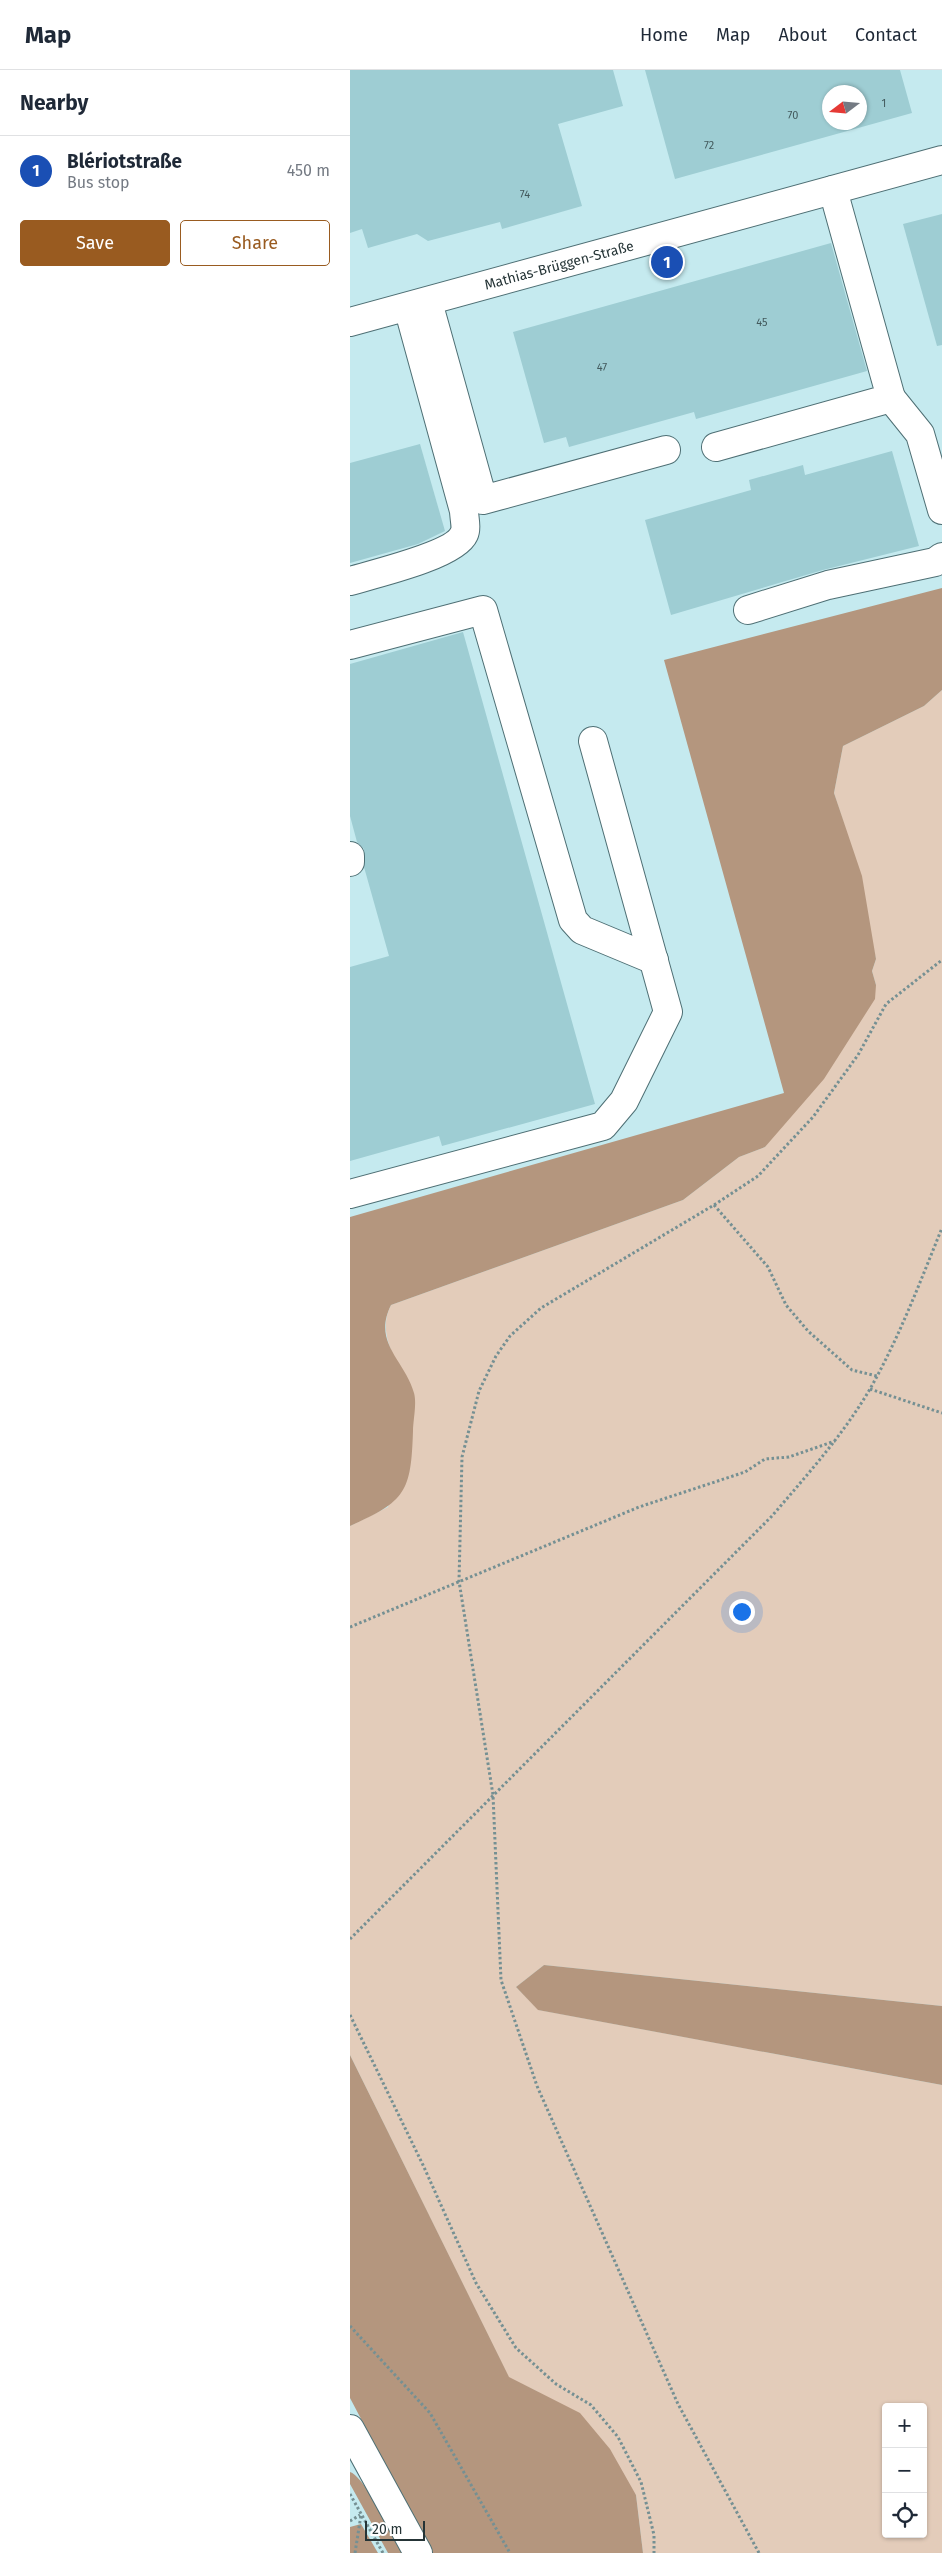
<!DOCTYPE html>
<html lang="en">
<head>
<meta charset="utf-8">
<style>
	:root { --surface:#fff; --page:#f2f2f3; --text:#1f2937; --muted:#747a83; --line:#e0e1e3; --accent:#995b20 }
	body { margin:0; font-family:"Fira Sans",sans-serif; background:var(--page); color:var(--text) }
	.controls { position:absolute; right:15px; bottom:15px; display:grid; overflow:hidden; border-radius:5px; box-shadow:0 1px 4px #0004 }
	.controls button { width:45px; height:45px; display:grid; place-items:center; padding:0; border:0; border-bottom:1px solid var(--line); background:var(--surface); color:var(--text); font:25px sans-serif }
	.compass { position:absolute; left:472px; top:15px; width:45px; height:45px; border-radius:50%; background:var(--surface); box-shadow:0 1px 4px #0004; rotate:254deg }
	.scale { position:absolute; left:15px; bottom:12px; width:60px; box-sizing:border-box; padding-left:5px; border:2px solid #253436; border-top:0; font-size:14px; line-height:18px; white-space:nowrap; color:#253436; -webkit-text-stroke:4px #fff; paint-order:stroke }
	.you { position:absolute; left:391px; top:1541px; width:18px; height:18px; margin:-12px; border:4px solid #fff; border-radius:50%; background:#1a73e8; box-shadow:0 0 0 8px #1a73e833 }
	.badge { display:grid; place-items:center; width:32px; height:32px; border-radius:50%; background:var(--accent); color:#fff; font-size:16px; font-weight:700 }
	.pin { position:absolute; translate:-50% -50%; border:2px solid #fff; box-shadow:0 1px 5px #0006 }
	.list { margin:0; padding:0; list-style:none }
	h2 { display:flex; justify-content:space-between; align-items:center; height:65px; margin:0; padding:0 20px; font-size:21px }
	h2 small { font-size:16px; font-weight:400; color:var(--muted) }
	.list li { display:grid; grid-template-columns:32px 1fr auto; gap:15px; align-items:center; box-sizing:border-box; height:70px; padding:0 20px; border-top:1px solid var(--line) }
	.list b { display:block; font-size:19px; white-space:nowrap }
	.list p { margin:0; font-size:16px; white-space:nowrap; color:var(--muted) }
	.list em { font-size:16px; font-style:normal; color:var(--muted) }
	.actions { display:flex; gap:10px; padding:15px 20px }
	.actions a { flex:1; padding:11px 0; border:1px solid var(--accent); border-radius:5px; text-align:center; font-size:18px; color:var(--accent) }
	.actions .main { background:var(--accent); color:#fff }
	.icon { flex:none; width:28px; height:28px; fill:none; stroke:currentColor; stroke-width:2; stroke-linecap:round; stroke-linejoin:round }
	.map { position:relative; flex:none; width:592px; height:2483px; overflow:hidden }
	header { display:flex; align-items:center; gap:30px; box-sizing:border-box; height:70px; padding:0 25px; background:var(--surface); border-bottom:1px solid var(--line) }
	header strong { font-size:24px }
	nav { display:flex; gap:28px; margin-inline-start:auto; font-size:18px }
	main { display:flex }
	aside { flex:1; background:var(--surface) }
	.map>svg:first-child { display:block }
	.green { fill:#e3ccba; fill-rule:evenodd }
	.forest { fill:#b4967e }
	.building { fill:#9ecdd3; fill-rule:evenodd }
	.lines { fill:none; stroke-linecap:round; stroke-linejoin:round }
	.minor-casing { stroke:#4e6f74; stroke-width:30 }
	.major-casing { stroke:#4e6f74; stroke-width:30 }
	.path { stroke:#759093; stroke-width:3; stroke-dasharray:2.5 2.5; stroke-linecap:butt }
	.minor { stroke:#fff; stroke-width:28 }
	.major { stroke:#fff; stroke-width:28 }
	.labels { text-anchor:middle; stroke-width:5; stroke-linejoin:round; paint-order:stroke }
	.number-label { font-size:11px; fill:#435a5d }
	.street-label { font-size:14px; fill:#253436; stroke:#fff }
</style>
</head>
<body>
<header>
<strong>Map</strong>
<nav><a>Home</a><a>Map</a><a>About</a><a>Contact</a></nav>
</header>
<main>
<aside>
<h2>Nearby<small></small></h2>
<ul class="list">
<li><span class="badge" style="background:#1a4fb4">1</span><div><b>Blériotstraße</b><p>Bus stop</p></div><em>450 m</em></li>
</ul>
<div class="actions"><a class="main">Save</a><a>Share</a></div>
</aside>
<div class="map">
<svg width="592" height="2483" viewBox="0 0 592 2483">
	<rect width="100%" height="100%" fill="#c5eaef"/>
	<path class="green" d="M592 620V1936L194 1895 166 1917 189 1940 592 2015V2483H293L286 2425 188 2322 159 2308 0 1985V1456L38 1437 64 1324C50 1296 25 1266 41 1235L333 1130 389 1087 415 1077 526 915 522 901 526 889 494 754 484 723 493 676 574 636ZM536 2337H573V2464H536Z"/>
	<g class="forest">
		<path d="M592 518V620L574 636 493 676 484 723 512 806 526 889 522 901 526 915 525 929 474 1009 415 1077 389 1087 333 1130 41 1235C22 1273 55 1290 64 1323 67 1334 63 1350 63 1361 61 1422 56 1431 0 1456V1147L434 1023 314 590Z"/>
		<polygon points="194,1895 592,1936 592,2015 188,1940 166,1917"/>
		<polygon points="0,1985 159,2307 230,2343 260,2379 286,2425 293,2483 82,2483 0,2328"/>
		<path d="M0 2402C14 2406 45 2467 54 2483H38L0 2414Z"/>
		<polygon points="11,2454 28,2483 0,2483 0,2457"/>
	</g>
	<g class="building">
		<polygon points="0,0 263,0 273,36 208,54 232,136 152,159 150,152 78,171 67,164 18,178 12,159 0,163"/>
		<path d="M295 0H550L562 43 325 109ZM480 22H510V52H480Z"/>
		<polygon points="592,144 592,275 587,276 553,154"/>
		<polygon points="481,173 517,301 346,349 344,342 219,377 216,367 194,373 163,262"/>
		<polygon points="70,374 95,461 68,474 0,493 0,393"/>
		<polygon points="542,381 569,476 473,500 321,545 295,450 401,420 399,410 453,395 455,405"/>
		<polygon points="113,562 245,1034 92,1076 89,1066 0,1091 0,897 39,886 14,797 14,779 7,772 0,746 0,594"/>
	</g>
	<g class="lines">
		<defs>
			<g id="minor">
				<polyline points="78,232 133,430 316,380"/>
				<polyline points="0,252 592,90"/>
				<polyline points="541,328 570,364 592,440"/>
				<polyline points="366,377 541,328 483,120"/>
				<path d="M0 511C24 504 105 485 114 464 117 458 114 447 114 441L58 237"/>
				<polyline points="398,540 478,515 585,492 592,487"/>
				<polyline points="0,575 133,540 223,850 232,860 304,890"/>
				<polyline points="0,786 0,792"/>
				<polyline points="0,1124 253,1056 274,1031 318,942 243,671"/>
			</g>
			<polyline id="major" points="0,2359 68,2483"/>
		</defs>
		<use href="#minor" class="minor-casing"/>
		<use href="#major" class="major-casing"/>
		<g class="path">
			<polyline points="364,1135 418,1197 436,1235 458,1261 502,1300 527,1306"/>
			<polyline points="520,1319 592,1343"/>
			<polyline points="0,1557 289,1437 395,1402 415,1389 439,1387 485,1371"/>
			<path d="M0 1869 422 1446C457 1405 493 1365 520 1319 549 1268 570 1212 592 1158"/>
			<polyline points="0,1945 73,2095 126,2213 166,2278 206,2314 241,2335 268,2367 291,2412 304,2465 304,2483"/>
			<polyline points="0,2256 80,2343 160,2483"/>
			<polyline points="0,2424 33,2483"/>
			<polyline points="0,2451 10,2445"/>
			<polyline points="5,2483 11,2445"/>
			<polyline points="409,2483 328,2334 187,2016 151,1910 143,1725 109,1511 112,1387 129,1321 146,1286 160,1266 191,1238 364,1135 408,1106 463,1047 508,985 536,934 592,890"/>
		</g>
		<use href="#minor" class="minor"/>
		<use href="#major" class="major"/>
	</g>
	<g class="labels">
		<g class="number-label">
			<text x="534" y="37">1</text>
			<text x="443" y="49">70</text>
			<text x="359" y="79">72</text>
			<text x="175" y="128">74</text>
			<text x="412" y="256">45</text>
			<text x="252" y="301">47</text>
		</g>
		<g class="street-label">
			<text transform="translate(209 195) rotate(-15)" y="5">Mathias-Brüggen-Straße</text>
		</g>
	</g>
</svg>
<div class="controls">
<button>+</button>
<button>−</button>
<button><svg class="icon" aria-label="locate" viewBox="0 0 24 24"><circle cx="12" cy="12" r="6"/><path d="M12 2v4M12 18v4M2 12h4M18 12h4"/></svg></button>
</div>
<svg class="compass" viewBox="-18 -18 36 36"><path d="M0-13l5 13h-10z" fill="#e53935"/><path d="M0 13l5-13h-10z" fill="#747a83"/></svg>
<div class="scale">20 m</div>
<div class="you"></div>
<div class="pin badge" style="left:317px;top:192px;background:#1a4fb4">1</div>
</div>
</main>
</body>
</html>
